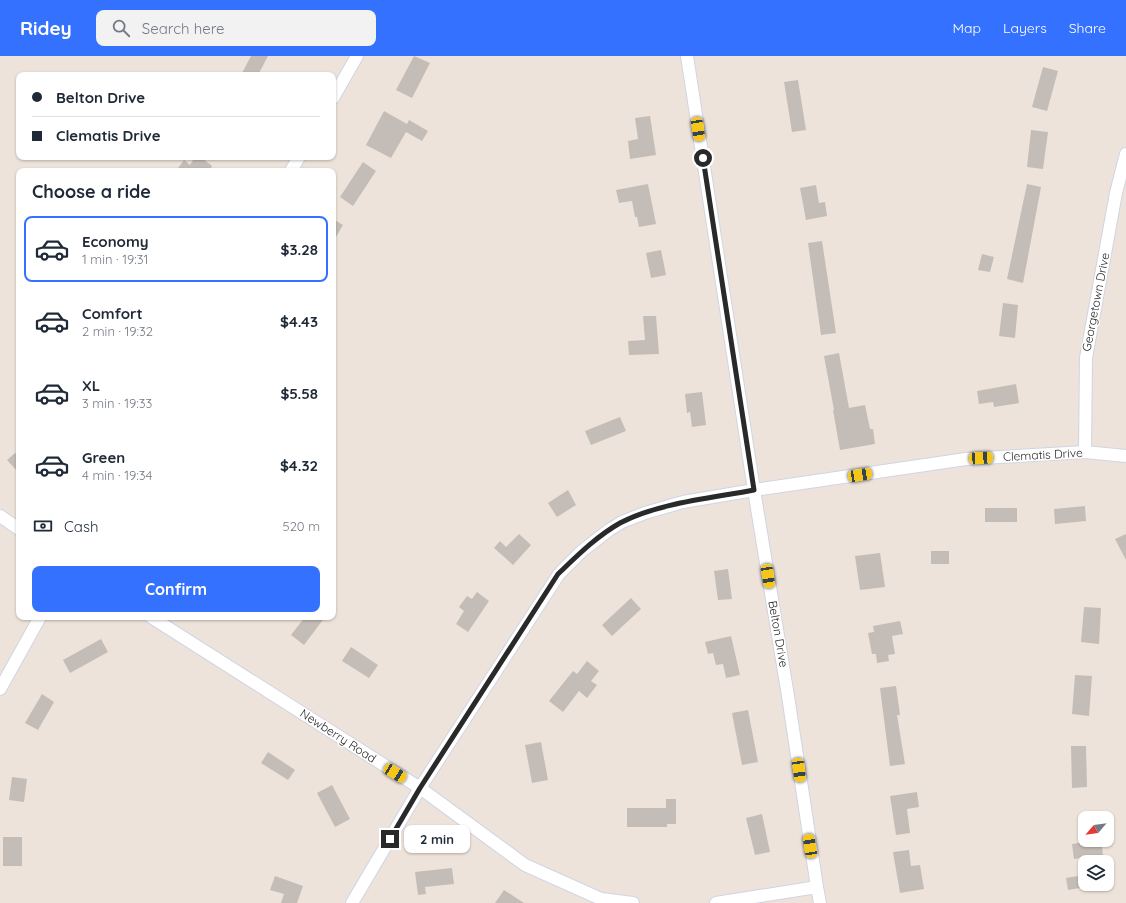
<!DOCTYPE html>
<meta charset="utf-8">
<style>
body{margin:0;font-family:Quicksand,sans-serif;background:#f2f2f3;color:#1f2937;height:100vh;display:flex;flex-direction:column;font-size:15px;white-space:nowrap}
*{box-sizing:border-box;margin:0}
p{font-size:13px;color:#747a83}
.icon{flex:none;width:22px;height:22px;fill:none;stroke:currentColor;stroke-width:2;stroke-linecap:round;stroke-linejoin:round}
.map{position:relative;flex:1;overflow:hidden}
.side{position:absolute;left:16px;top:112px;width:320px;height:452px;display:flex;flex-direction:column;background:#fff;border-radius:8px;box-shadow:0 1px 3px #0004}
.side>*{flex:none}
.top-card{position:absolute;left:16px;top:16px;width:320px;height:88px;border-radius:8px;box-shadow:0 1px 3px #0004;display:grid;align-content:center;height:88px;padding:0 16px;background:#fff}
.needle{width:26px;rotate:242deg}
.controls{position:absolute;left:1078px;top:755px;display:grid;gap:8px}
.controls a{display:grid;place-items:center;width:36px;height:36px;border-radius:8px;background:#fff;box-shadow:0 1px 3px #0004;font-size:20px}
.end{position:absolute;width:18px;height:18px;margin:-9px;border:5px solid #292929;background:#fff;box-shadow:0 0 0 2px #fff}
.from{border-radius:50%}
.bubble{position:absolute;height:28px;border-radius:8px;background:#fff;box-shadow:0 1px 3px #0004;font-size:13px;font-weight:700;line-height:28px;text-align:center}
.car{position:absolute;width:12px;height:24px;margin:-12px -6px;border-radius:5px;box-shadow:0 0 3px 1px #0007;background:linear-gradient(#f5c518 24%,#345 0 40%,#f5c518 0 76%,#345 0 86%,#f5c518 0)}
.top-card b{display:flex;align-items:center;gap:14px;height:38px;font-size:15px}
.top-card b+b{border-top:1px solid #e0e1e3}
.top-card i{width:10px;height:10px;background:#1f2937}
ul{padding:0;list-style:none}
li{display:flex;align-items:center;gap:12px;height:66px;margin:0 8px 6px;padding:0 8px;border:2px solid transparent;border-radius:8px}
li div{flex:1}
li b{display:block;font-size:15px}
li em{font-style:normal;font-weight:700}
li.selected{border-color:#3571ff}
li>.icon{width:36px;height:36px;stroke-width:1.5}
h2{padding:0 16px;font-size:18px;line-height:48px}
.pay{display:flex;align-items:center;gap:10px;height:44px;padding:0 16px;font-size:15px}
.pay p{margin-inline-start:auto}
.action{display:flex;gap:8px;margin-top:auto;padding:8px 16px}
.action a{flex:1;height:46px;border-radius:8px;background:#3571ff;color:#fff;font-size:16px;font-weight:700;line-height:46px;text-align:center}
header{display:flex;align-items:center;gap:24px;box-sizing:border-box;height:56px;padding:0 20px;background:#3571ff;color:#fff}
header strong{font-size:19px}
nav{display:flex;gap:22px;margin-inline-start:auto;font-size:14px}
.search{width:280px;height:36px;background:#f2f2f3;display:flex;align-items:center;gap:10px;box-sizing:border-box;padding:0 14px;border-radius:8px;color:#747a83;font-size:15px}
.map>svg:first-child{display:block}
.building{fill:#c4bdb7}
.lines{fill:none;stroke-linecap:round;stroke-linejoin:round}
.minor-casing{stroke:#cfd5e4;stroke-width:14}
.minor{stroke:#fff;stroke-width:12}
.route{stroke:#292929;stroke-width:5}
.labels{text-anchor:middle;stroke-width:3;stroke-linejoin:round;paint-order:stroke}
.street-label{font-size:12px;fill:#292929;stroke:#fff}
</style>
<header>
<strong>Ridey</strong>
<div class="search"><svg class="icon" aria-label="search" viewBox="0 0 24 24"><circle cx="10" cy="10" r="6"/><path d="M15 15l6 6"/></svg>Search here</div>
<nav><a>Map</a><a>Layers</a><a>Share</a></nav>
</header>
<div class="map">
<svg width="1126" height="847" viewBox="0 0 1126 847">
<rect width="100%" height="100%" fill="#ede3da"/>
<g class="building">
<polygon points="251,0 268,0 258,19 241,19"/>
<polygon points="414,0 430,7 412,42 396,34"/>
<polygon points="1043,11 1058,15 1047,55 1032,51"/>
<polygon points="798,24 806,74 792,76 784,26"/>
<polygon points="384,55 407,68 409,64 428,75 422,85 406,76 391,102 366,89"/>
<polygon points="650,60 656,99 630,103 628,85 638,83 635,62"/>
<polygon points="1031,74 1048,76 1043,113 1027,111"/>
<polygon points="195,101 201,101 212,110 209,115 176,115 184,104 190,109"/>
<polygon points="363,106 376,115 353,150 340,141"/>
<polygon points="648,128 656,168 639,171 637,161 635,161 632,145 619,147 616,134"/>
<polygon points="1027,128 1041,131 1023,227 1007,223"/>
<polygon points="816,129 819,147 825,146 827,160 806,164 800,132"/>
<polygon points="333,163 343,169 333,186"/>
<polygon points="822,185 836,277 821,279 808,187"/>
<polygon points="661,194 666,219 651,222 646,197"/>
<polygon points="982,198 994,201 990,216 978,214"/>
<polygon points="1003,247 1018,249 1015,282 999,280"/>
<polygon points="643,260 656,260 659,298 629,299 628,285 645,284"/>
<polygon points="839,297 849,352 865,349 870,373 873,373 875,388 840,394 833,354 834,354 824,300"/>
<polygon points="1016,328 1019,347 994,351 993,346 979,348 977,335"/>
<polygon points="702,336 706,369 692,371 690,356 687,357 685,338"/>
<polygon points="620,361 626,375 591,389 585,375"/>
<polygon points="15,397 19,401 19,417 7,404"/>
<polygon points="568,434 576,449 557,461 548,447"/>
<polygon points="1085,450 1086,465 1055,468 1054,453"/>
<rect x="985" y="452" width="32" height="14"/>
<polygon points="519,478 531,489 513,509 494,492 500,485 506,491"/>
<polygon points="1126,478 1126,504 1115,483"/>
<rect x="931" y="495" width="18" height="13"/>
<polygon points="880,497 885,531 860,534 855,500"/>
<polygon points="728,513 732,543 718,544 714,515"/>
<polygon points="477,536 489,545 468,576 456,568 464,555 459,551 467,540 472,543"/>
<polygon points="631,542 641,553 612,580 602,569"/>
<polygon points="1084,551 1101,552 1099,588 1081,586"/>
<polygon points="305,561 325,561 304,589 291,579"/>
<polygon points="900,565 903,578 892,580 895,598 888,599 889,605 877,607 876,598 872,598 868,577 874,576 873,570"/>
<polygon points="731,580 740,619 726,622 723,608 716,609 713,597 708,598 705,586"/>
<polygon points="101,583 108,596 70,617 63,604"/>
<polygon points="351,591 378,609 369,622 342,605"/>
<polygon points="587,605 599,615 591,625 597,629 587,642 579,635 563,656 549,645 573,615 577,618"/>
<polygon points="1075,619 1092,620 1089,660 1072,658"/>
<polygon points="896,630 900,659 897,659 905,708 890,710 880,632"/>
<polygon points="42,638 54,646 38,674 25,667"/>
<polygon points="748,654 758,706 742,709 732,657"/>
<polygon points="541,686 548,724 532,727 525,689"/>
<polygon points="1071,690 1086,690 1087,731 1072,732"/>
<polygon points="268,696 295,714 288,724 261,707"/>
<polygon points="12,721 27,723 24,746 9,744"/>
<polygon points="332,729 350,763 335,771 317,737"/>
<polygon points="917,736 919,751 907,753 910,777 896,779 890,740"/>
<polygon points="666,743 676,743 676,768 667,768 667,771 627,771 627,752 666,752"/>
<polygon points="762,758 770,796 755,799 746,762"/>
<rect x="3" y="781" width="19" height="29"/>
<polygon points="1087,784 1101,784 1104,806 1087,806 1087,801 1074,803 1072,788 1087,786"/>
<polygon points="909,794 911,810 920,809 924,833 900,837 893,796"/>
<polygon points="452,812 454,828 425,831 426,838 418,839 415,816"/>
<polygon points="275,820 303,830 297,847 281,847 284,838 270,834"/>
<polygon points="1078,820 1080,832 1068,834 1066,822"/>
<polygon points="504,834 524,847 495,847"/>
</g>
<g class="lines">
<g class="minor-casing">
<g id="minor">
<polyline points="687,0 754,434 788,640 817,831 820,847"/>
<polyline points="333,42 357,0"/>
<polyline points="291,115 299,101"/>
<polyline points="1085,396 1086,302 1116,137 1126,98"/>
<polyline points="0,460 19,473"/>
<polyline points="151,561 420,732 525,809 601,843 633,847"/>
<polyline points="0,633 40,561"/>
<polyline points="352,847 420,732 559,518 582,495 609,474 622,466 645,457 683,446 754,434 966,403 1085,396 1126,400"/>
<polyline points="716,847 817,831"/>
</g>
</g>
<use href="#minor" class="minor"/>
</g>
<g class="lines">
<path class="route" d="M 390,783 L 420,732 L 558,518 C 578,499 597,480 620,467 C 658,447 712,442 754,434 L 703,102"/>
</g>
<g class="labels">
<g class="street-label">
<text transform="translate(1096 246) rotate(-79)" y="4">Georgetown Drive</text>
<text transform="translate(1043 399) rotate(-3)" y="4">Clematis Drive</text>
<text transform="translate(778 578) rotate(80)" y="4">Belton Drive</text>
<text transform="translate(338 680) rotate(33)" y="4">Newberry Road</text>
</g>
</g>
</svg>
<div class="controls">
<a><svg class="needle" viewBox="-14 -14 28 28"><path d="M0-13l5 13h-10z" fill="#e53935"/><path d="M0 13l5-13h-10z" fill="#747a83"/></svg></a>
<a><svg class="icon" aria-label="layers" viewBox="0 0 24 24"><path d="M12 4l9 5-9 5-9-5zM3 14l9 5 9-5"/></svg></a>
</div>
<i class="end from" style="left:703px;top:102px"></i>
<i class="end" style="left:390px;top:783px"></i>
<div class="bubble" style="left:404px;top:769px;width:66px">2 min</div>
<i class="car" style="left:698px;top:73px;rotate:171deg"></i>
<i class="car" style="left:981px;top:402px;rotate:87deg"></i>
<i class="car" style="left:860px;top:419px;rotate:81deg"></i>
<i class="car" style="left:768px;top:520px;rotate:171deg"></i>
<i class="car" style="left:799px;top:714px;rotate:172deg"></i>
<i class="car" style="left:395px;top:717px;rotate:122deg"></i>
<i class="car" style="left:810px;top:790px;rotate:351deg"></i>
<div class="top-card">
<b><i class="from"></i>Belton Drive</b>
<b><i></i>Clematis Drive</b>
</div>
<section class="side">
<h2>Choose a ride</h2>
<ul>
<li class="selected"><svg class="icon" aria-label="car" viewBox="0 0 24 24"><path d="M5 17H2v-5l4-1 3-4h7l3 4 3 1v5h-3M9 17h6M6 11h13"/><circle cx="7" cy="17" r="2"/><circle cx="17" cy="17" r="2"/></svg><div><b>Economy</b><p>1 min · 19:31</p></div><em>$3.28</em></li>
<li><svg class="icon" aria-label="car" viewBox="0 0 24 24"><path d="M5 17H2v-5l4-1 3-4h7l3 4 3 1v5h-3M9 17h6M6 11h13"/><circle cx="7" cy="17" r="2"/><circle cx="17" cy="17" r="2"/></svg><div><b>Comfort</b><p>2 min · 19:32</p></div><em>$4.43</em></li>
<li><svg class="icon" aria-label="car" viewBox="0 0 24 24"><path d="M5 17H2v-5l4-1 3-4h7l3 4 3 1v5h-3M9 17h6M6 11h13"/><circle cx="7" cy="17" r="2"/><circle cx="17" cy="17" r="2"/></svg><div><b>XL</b><p>3 min · 19:33</p></div><em>$5.58</em></li>
<li><svg class="icon" aria-label="car" viewBox="0 0 24 24"><path d="M5 17H2v-5l4-1 3-4h7l3 4 3 1v5h-3M9 17h6M6 11h13"/><circle cx="7" cy="17" r="2"/><circle cx="17" cy="17" r="2"/></svg><div><b>Green</b><p>4 min · 19:34</p></div><em>$4.32</em></li>
</ul>
<div class="pay"><svg class="icon" aria-label="cash" viewBox="0 0 24 24"><path d="M3 7h18v10H3z"/><circle cx="12" cy="12" r="2"/></svg>Cash<p>520 m</p></div>
<div class="action"><a>Confirm</a></div>
</section>
</div>
